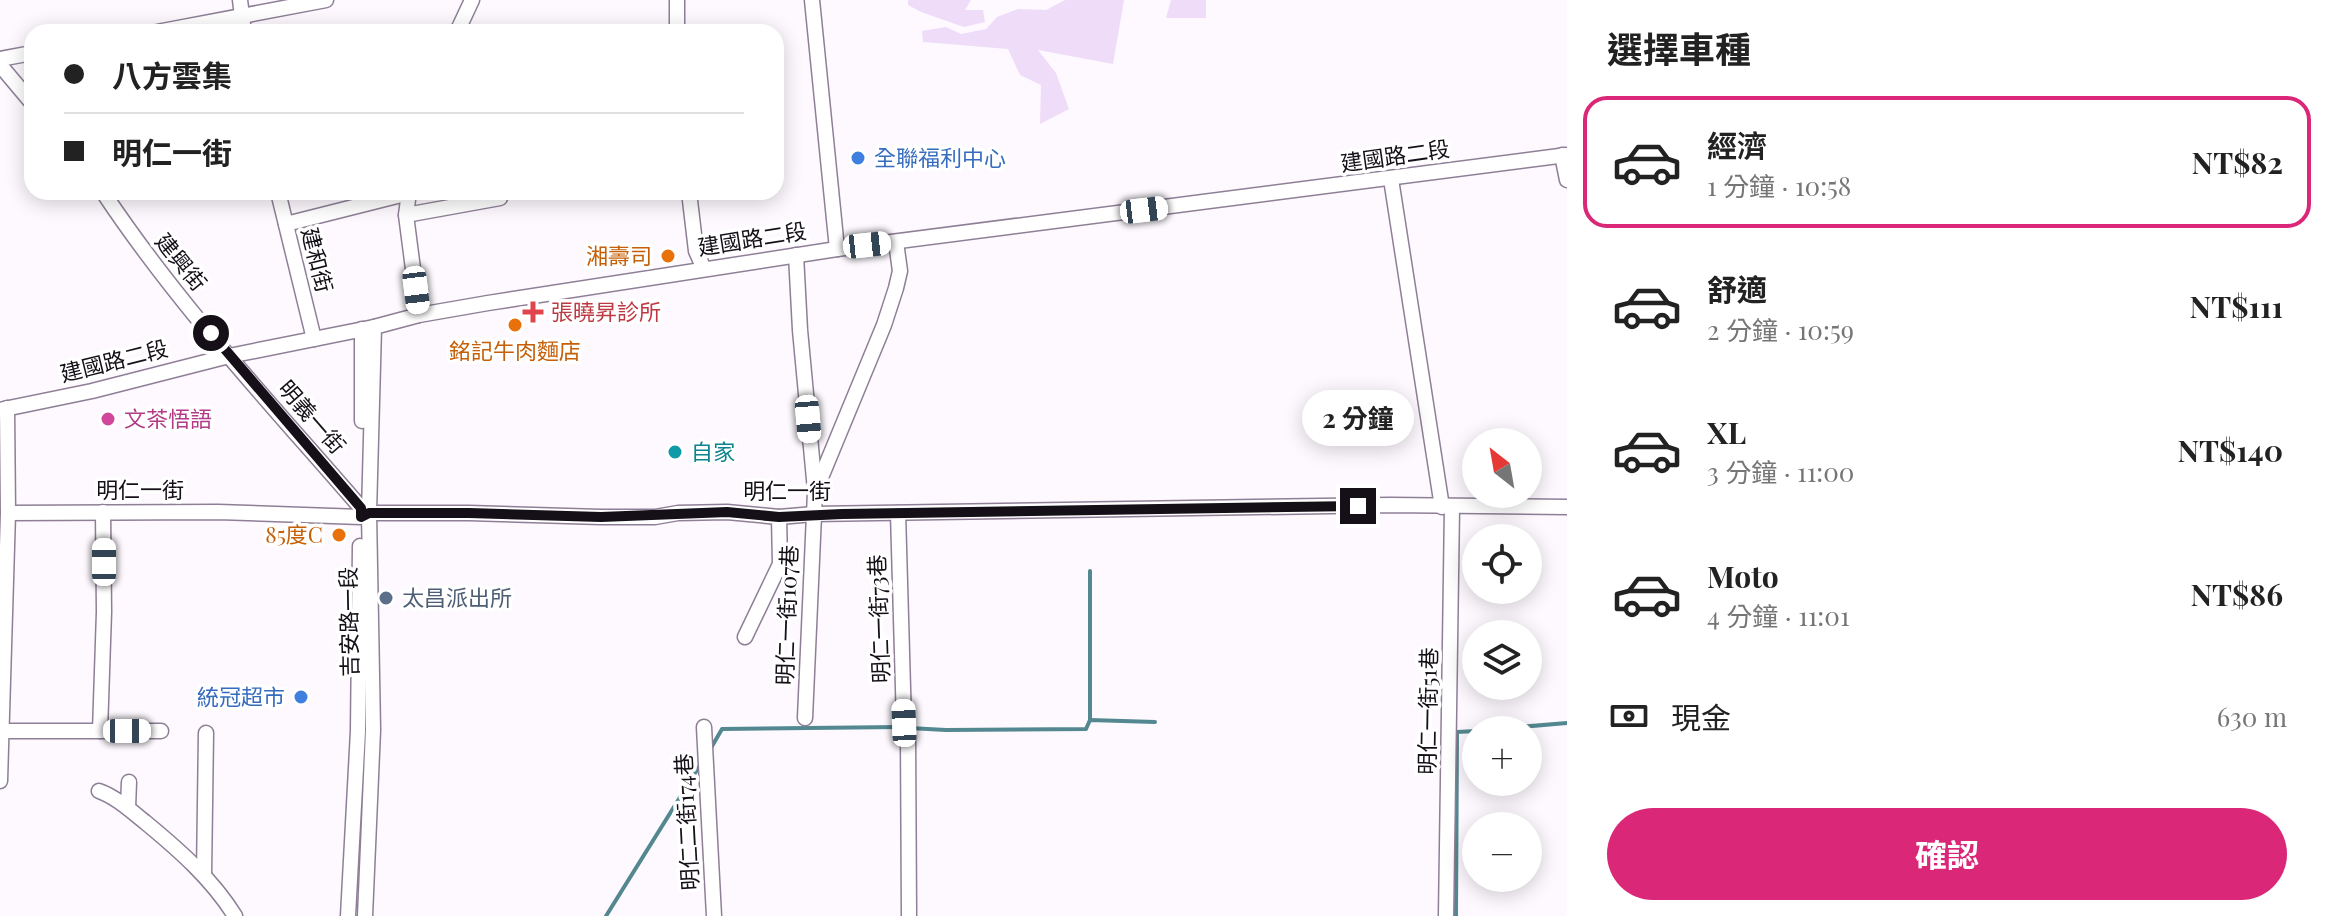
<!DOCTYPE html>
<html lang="zh-TW">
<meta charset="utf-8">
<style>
body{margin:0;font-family:"Playfair Display","Noto Sans TC",serif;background:#f6f6f6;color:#222;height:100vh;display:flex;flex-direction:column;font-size:30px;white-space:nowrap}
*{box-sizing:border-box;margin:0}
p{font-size:26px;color:#767676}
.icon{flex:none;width:44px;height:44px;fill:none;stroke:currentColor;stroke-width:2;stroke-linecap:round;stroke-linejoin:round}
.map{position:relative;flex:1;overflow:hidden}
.side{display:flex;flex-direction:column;background:#fff;width:760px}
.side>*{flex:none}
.top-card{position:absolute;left:24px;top:24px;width:760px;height:176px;border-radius:24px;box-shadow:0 4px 20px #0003;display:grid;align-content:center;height:176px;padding:0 40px;background:#fff}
.needle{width:52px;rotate:329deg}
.buttons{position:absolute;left:1462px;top:428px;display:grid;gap:16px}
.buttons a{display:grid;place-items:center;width:80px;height:80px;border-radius:50%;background:#fff;box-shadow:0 4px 20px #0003;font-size:40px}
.end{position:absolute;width:36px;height:36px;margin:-18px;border:10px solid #150f18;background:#fff;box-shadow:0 0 0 4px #fff}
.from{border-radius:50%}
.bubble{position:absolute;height:56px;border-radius:28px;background:#fff;box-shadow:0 4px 20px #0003;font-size:26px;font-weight:700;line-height:56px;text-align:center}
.car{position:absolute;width:24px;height:48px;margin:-24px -12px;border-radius:10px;box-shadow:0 0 6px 2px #0007;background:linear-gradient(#fff 24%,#345 0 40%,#fff 0 76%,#345 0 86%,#fff 0)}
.top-card b{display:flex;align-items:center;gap:28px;height:76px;font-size:30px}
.top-card b+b{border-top:2px solid #e0e0e0}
.top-card i{width:20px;height:20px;background:#222}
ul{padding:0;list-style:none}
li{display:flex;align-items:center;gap:24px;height:132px;margin:0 16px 12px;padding:0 24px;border:4px solid transparent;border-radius:24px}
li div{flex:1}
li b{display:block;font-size:30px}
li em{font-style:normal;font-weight:700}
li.on{border-color:#db2777}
li>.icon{width:72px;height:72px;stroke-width:1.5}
h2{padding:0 40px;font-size:36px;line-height:96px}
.pay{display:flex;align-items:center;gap:20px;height:88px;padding:0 40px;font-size:30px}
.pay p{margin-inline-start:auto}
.primary-button{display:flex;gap:16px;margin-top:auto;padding:16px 40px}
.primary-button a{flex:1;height:92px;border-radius:48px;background:#db2777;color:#fff;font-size:32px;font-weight:700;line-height:92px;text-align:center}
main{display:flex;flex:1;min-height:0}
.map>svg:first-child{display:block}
.green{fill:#efdcf9}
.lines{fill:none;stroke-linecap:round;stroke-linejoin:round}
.stream{stroke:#548890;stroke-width:4}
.minor-casing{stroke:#8e7f96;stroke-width:17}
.minor{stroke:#fff;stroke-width:14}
.route{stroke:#150f18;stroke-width:10}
.shop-dot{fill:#3f7fe0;stroke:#fff;stroke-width:3}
.food-dot{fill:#e8710a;stroke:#fff;stroke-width:3}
.health-dot{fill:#e0444e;stroke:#fff;stroke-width:3}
.hotel-dot{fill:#d1479c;stroke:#fff;stroke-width:3}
.culture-dot{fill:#0f9aa8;stroke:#fff;stroke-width:3}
.service-dot{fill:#5c6f8a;stroke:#fff;stroke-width:3}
.labels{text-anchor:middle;stroke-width:7;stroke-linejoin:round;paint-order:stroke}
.street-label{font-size:22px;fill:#150f18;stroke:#fff}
.shop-label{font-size:22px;fill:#366cbe;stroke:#fff;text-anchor:start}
.food-label{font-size:22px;fill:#c56008;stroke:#fff;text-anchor:end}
.health-label{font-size:22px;fill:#be3a42;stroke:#fff;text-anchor:start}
.hotel-label{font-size:22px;fill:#b23c85;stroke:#fff;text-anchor:start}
.culture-label{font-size:22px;fill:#0d838f;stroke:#fff;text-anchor:start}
.service-label{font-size:22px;fill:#4e5e75;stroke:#fff;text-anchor:start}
</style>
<main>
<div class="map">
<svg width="1567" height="916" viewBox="0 0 1567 916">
<rect width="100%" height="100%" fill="#fdf9fe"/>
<g class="green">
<polygon points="908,0 971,0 965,10 983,10 985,22 964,27 921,12 908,5"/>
<polygon points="1065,0 1124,0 1113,64 1038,50 1056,73 1069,109 1040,124 1041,85 1020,75 1008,49 923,42 922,31 946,27 961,34 986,29 997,17 1018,9 1046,10"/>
<polygon points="1171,0 1206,0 1206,18 1166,18"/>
</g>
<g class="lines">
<g class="stream">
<polyline points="1090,571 1090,720"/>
<polyline points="909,728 946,730 1086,729 1090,720 1155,722"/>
<polyline points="1484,730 1567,723"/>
<polyline points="711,748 722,729 900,727"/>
<polyline points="606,916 702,762"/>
<polyline points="1456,916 1457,732 1476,731"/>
</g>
<g class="minor-casing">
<g id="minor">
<polyline points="240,0 244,32"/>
<polyline points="677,0 677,32"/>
<polyline points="812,0 837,249"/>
<polyline points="157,32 326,0"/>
<polyline points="457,32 472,0"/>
<polyline points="0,59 32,53"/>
<polyline points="0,65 32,103"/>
<polyline points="1562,155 1567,180"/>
<polyline points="1391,179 1442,507"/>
<path d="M 103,192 C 178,305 272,405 361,508"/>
<polyline points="278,192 314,339"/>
<polyline points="409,192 406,215 419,315"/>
<polyline points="689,192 696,251 704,269"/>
<polyline points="406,215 500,198"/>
<polyline points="286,224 409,193"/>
<polyline points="796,255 800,330 815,490"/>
<polyline points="362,329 362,421"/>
<polyline points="0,410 92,391 229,356 374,327 419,315 488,303 837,249 1567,155"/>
<polyline points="8,513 218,512 361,517 369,513 469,513 601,517 655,517 678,513 727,512 779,517 814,514 1390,505 1567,507"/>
<polyline points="898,513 904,723 908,735 909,916"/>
<polyline points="745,637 780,564 779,517"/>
<polyline points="805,718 815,492 884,325 896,288 900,271 896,242"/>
<polyline points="704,727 714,916"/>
<polyline points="1,731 161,731"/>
<polyline points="100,731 104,612 103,512"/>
<polyline points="0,781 8,513 7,408"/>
<path d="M 99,791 C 116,797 131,811 145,822 C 179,850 212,879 235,916"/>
<polyline points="128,808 129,782"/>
<polyline points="204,875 206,733"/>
<polyline points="348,916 358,731 360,546"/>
<polyline points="365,916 373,730 369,513 374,327"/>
<polyline points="1446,916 1452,507"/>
</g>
</g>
<use href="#minor" class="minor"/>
</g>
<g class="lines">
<polyline class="route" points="211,333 361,508 361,517 369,513 469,513 601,517 727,512 779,517 842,514 1358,506"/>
</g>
<g class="shop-dot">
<circle cx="858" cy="158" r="8"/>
<circle cx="301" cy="697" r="8"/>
</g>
<g class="food-dot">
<circle cx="668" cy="256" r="8"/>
<circle cx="515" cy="325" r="8"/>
<circle cx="339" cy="535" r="8"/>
</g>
<path class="health-dot" d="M529 300h8v8h8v8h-8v8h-8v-8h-8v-8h8z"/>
<circle class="hotel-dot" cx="108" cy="419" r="8"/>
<circle class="culture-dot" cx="675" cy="452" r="8"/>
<circle class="service-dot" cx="386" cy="598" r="8"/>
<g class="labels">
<g class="street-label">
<text transform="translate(1395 156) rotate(-8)" y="8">建國路二段</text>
<text transform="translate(752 239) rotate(-9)" y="8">建國路二段</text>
<text transform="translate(317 260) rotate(76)" y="8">建和街</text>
<text transform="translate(181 262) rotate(51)" y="8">建興街</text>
<text transform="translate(114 361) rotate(-14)" y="8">建國路二段</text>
<text transform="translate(312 417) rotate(49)" y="8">明義一街</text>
<text x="140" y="498">明仁一街</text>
<text x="787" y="499">明仁一街</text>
<text transform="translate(787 615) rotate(-88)" y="8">明仁一街107巷</text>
<text transform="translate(879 619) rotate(-92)" y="8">明仁一街73巷</text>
<text transform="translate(349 622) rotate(-91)" y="8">吉安路一段</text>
<text transform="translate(1428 711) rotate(-89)" y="8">明仁一街51巷</text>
<text transform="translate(687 822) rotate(-93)" y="8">明仁二街174巷</text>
</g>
<g class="shop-label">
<text x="874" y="166">全聯福利中心</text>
<text x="285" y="705" text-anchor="end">統冠超市</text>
</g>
<g class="food-label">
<text x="652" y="264">湘壽司</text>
<text x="515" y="359" text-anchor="middle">銘記牛肉麵店</text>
<text x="323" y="543">85度C</text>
</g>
<g class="health-label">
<text x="551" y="320">張曉昇診所</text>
</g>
<g class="hotel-label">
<text x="124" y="427">文茶悟語</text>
</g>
<g class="culture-label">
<text x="691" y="460">自家</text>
</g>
<g class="service-label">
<text x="402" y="606">太昌派出所</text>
</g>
</g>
</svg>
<div class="buttons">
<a><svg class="needle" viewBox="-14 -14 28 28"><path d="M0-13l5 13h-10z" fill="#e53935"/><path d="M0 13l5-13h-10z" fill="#767676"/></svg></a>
<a><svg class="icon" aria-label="locate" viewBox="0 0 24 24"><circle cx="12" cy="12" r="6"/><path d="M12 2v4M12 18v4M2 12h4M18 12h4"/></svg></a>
<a><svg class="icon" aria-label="layers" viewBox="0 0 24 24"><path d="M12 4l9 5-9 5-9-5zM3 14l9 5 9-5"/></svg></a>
<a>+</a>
<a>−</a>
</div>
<i class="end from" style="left:211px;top:333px"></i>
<i class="end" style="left:1358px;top:506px"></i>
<div class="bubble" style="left:1302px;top:390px;width:112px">2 分鐘</div>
<i class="car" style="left:1144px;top:210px;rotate:83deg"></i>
<i class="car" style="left:867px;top:245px;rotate:84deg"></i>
<i class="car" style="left:416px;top:290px;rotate:173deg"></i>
<i class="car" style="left:808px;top:419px;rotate:175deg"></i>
<i class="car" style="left:104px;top:562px;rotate:0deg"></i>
<i class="car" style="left:904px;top:723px;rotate:358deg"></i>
<i class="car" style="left:127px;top:731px;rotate:90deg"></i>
<div class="top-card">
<b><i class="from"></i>八方雲集</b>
<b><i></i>明仁一街</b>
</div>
</div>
<section class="side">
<h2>選擇車種</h2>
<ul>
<li class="on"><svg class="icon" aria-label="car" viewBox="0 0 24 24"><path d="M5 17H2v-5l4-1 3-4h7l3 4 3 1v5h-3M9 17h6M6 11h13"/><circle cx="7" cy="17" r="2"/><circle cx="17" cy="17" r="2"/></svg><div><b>經濟</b><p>1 分鐘 · 10:58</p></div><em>NT$82</em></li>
<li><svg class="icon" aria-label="car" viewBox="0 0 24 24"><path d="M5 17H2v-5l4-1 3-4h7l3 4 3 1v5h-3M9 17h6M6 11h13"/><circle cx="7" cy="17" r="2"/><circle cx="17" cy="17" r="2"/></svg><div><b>舒適</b><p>2 分鐘 · 10:59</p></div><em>NT$111</em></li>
<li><svg class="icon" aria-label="car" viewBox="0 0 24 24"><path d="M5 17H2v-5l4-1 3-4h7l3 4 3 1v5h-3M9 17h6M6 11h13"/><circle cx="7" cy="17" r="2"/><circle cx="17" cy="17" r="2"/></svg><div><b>XL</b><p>3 分鐘 · 11:00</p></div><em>NT$140</em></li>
<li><svg class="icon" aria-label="car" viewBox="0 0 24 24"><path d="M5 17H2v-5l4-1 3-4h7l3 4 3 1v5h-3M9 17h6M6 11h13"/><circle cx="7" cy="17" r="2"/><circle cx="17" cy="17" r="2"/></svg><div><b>Moto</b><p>4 分鐘 · 11:01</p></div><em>NT$86</em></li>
</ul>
<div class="pay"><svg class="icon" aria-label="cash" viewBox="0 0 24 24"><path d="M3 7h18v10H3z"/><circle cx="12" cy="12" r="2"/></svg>現金<p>630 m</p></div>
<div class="primary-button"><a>確認</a></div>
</section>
</main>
